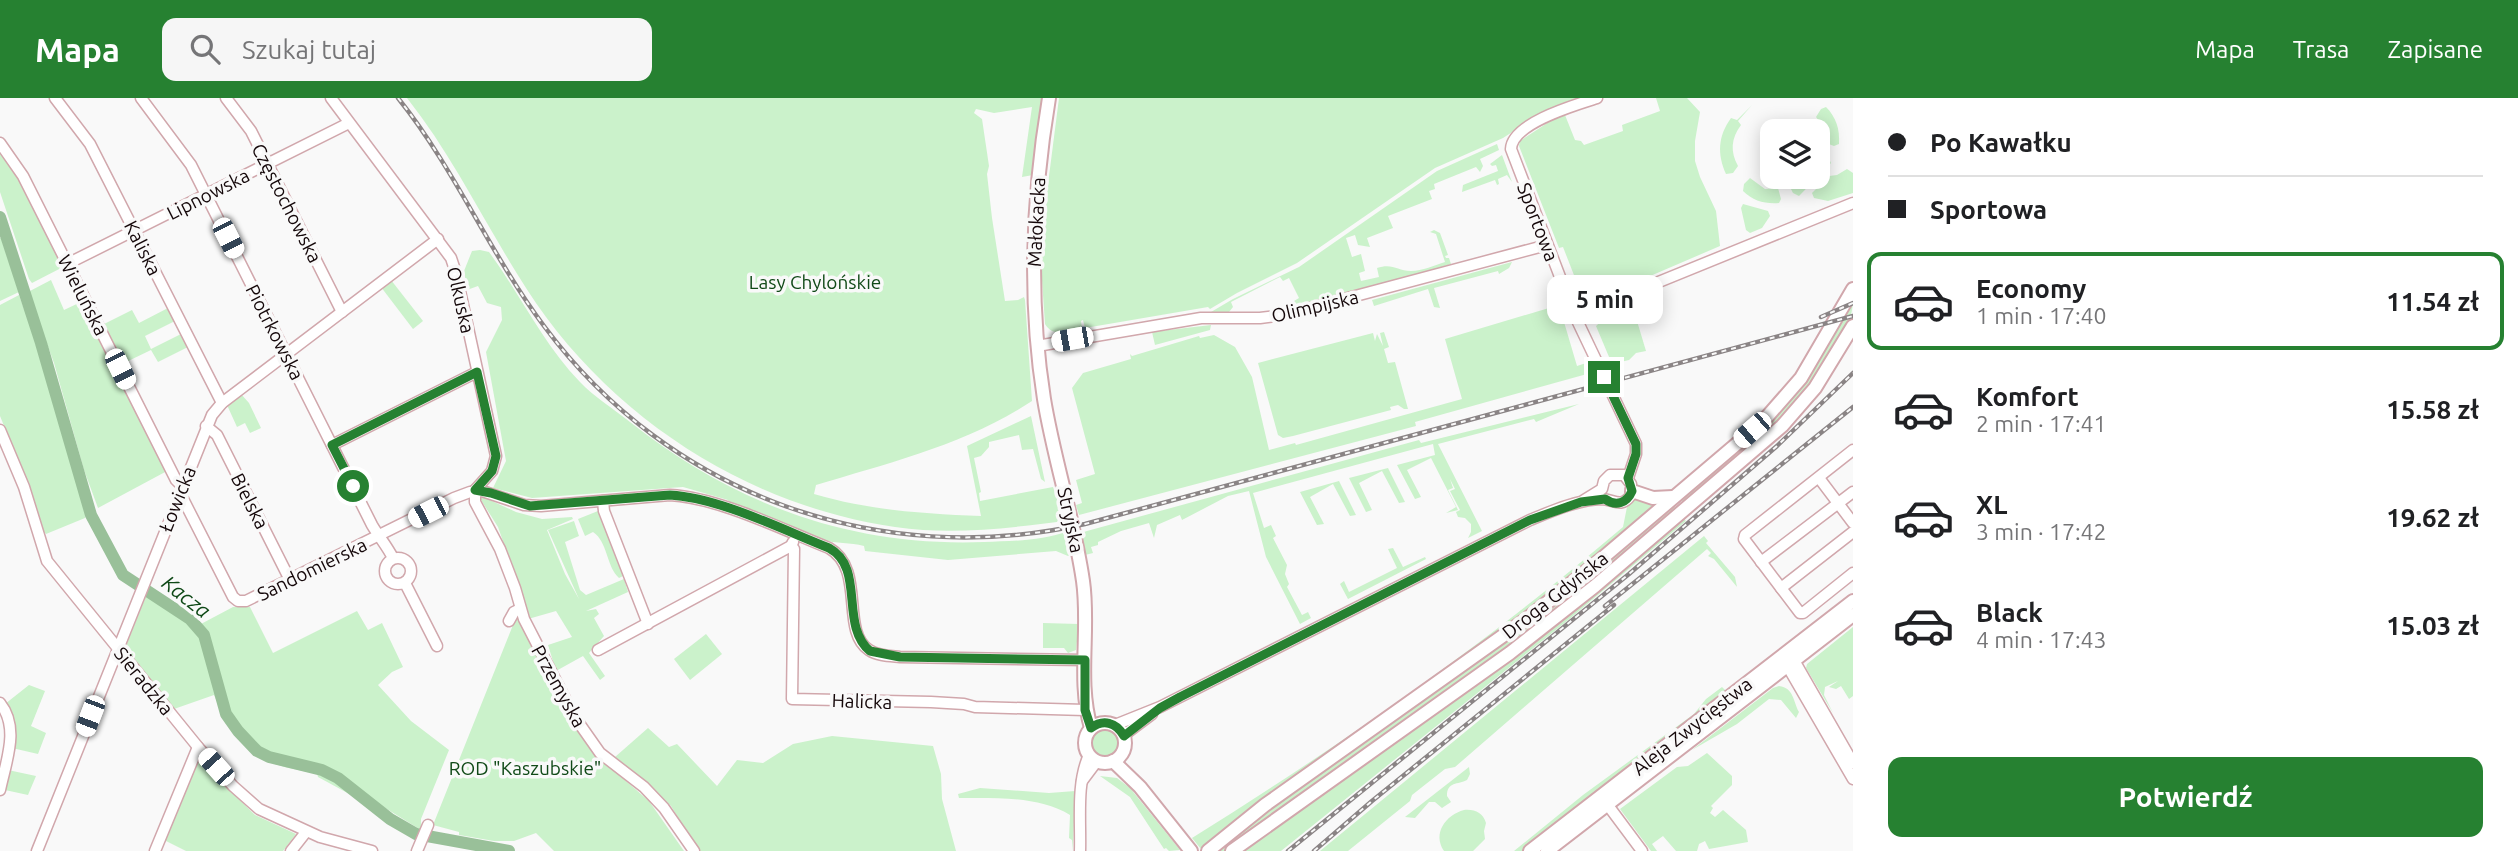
<!DOCTYPE html>
<html lang="pl">
<meta charset="utf-8">
<style>
body{margin:0;font-family:Ubuntu,sans-serif;background:#f6f6f6;color:#202124;height:100vh;display:flex;flex-direction:column;font-size:26px;white-space:nowrap}
*{box-sizing:border-box;margin:0}
p{font-size:23px;color:#757577}
.icon{flex:none;width:38px;height:38px;fill:none;stroke:currentColor;stroke-width:2;stroke-linecap:round;stroke-linejoin:round}
.map{position:relative;flex:1;overflow:hidden}
.side{display:flex;flex-direction:column;background:#fff;width:665px}
.side>*{flex:none}
.hud{display:grid;align-content:center;height:154px;padding:0 35px;background:#fff}
.controls{position:absolute;left:1760px;top:21px;display:grid;gap:14px}
.controls a{display:grid;place-items:center;width:70px;height:70px;border-radius:14px;background:#fff;box-shadow:0 4px 18px #0003;font-size:35px}
.end{position:absolute;width:32px;height:32px;margin:-16px;border:9px solid #268131;background:#fff;box-shadow:0 0 0 4px #fff}
.from{border-radius:50%}
.bubble{position:absolute;height:49px;border-radius:14px;background:#fff;box-shadow:0 4px 18px #0003;font-size:23px;font-weight:700;line-height:49px;text-align:center}
.car{position:absolute;width:21px;height:42px;margin:-21px -10px;border-radius:9px;box-shadow:0 0 5px 2px #0007;background:linear-gradient(#fff 24%,#345 0 40%,#fff 0 76%,#345 0 86%,#fff 0)}
.hud b{display:flex;align-items:center;gap:24px;height:66px;font-size:26px}
.hud b+b{border-top:2px solid #e0e0e0}
.hud i{width:18px;height:18px;background:#202124}
ul{padding:0;list-style:none}
li{display:flex;align-items:center;gap:21px;height:98px;margin:0 14px 10px;padding:0 21px;border:4px solid transparent;border-radius:14px}
li div{flex:1}
li b{display:block;font-size:26px}
li em{font-style:normal;font-weight:700}
li.on{border-color:#268131}
li>.icon{width:63px;height:63px;stroke-width:1.5}
.cta{display:flex;gap:14px;margin-top:auto;padding:14px 35px}
.cta a{flex:1;height:80px;border-radius:14px;background:#268131;color:#fff;font-size:28px;font-weight:700;line-height:80px;text-align:center}
header{display:flex;align-items:center;gap:42px;box-sizing:border-box;height:98px;padding:0 35px;background:#268131;color:#fff}
header strong{font-size:33px}
nav{display:flex;gap:38px;margin-inline-start:auto;font-size:24px}
.search{width:490px;height:63px;background:#f6f6f6;display:flex;align-items:center;gap:18px;box-sizing:border-box;padding:0 24px;border-radius:14px;color:#757577;font-size:26px}
main{display:flex;flex:1;min-height:0}
.map>svg:first-child{display:block}
.green{fill:#cbf2cb}
.lines{fill:none;stroke-linecap:round;stroke-linejoin:round}
.river{stroke:#99c099;stroke-width:12}
.minor-casing{stroke:#d1a7ac;stroke-width:13}
.major-casing{stroke:#d1a7ac;stroke-width:16}
.minor{stroke:#fff;stroke-width:10}
.major{stroke:#fff;stroke-width:12}
.rail-casing{stroke:#8a8485;stroke-width:4.5}
.rail{stroke:#f9f9f9;stroke-width:2;stroke-dasharray:5;stroke-linecap:butt}
.route{stroke:#268131;stroke-width:9}
.labels{text-anchor:middle;stroke-width:7;stroke-linejoin:round;paint-order:stroke}
.street-label{font-size:19px;fill:#140709;stroke:#f9f9f9}
.park-label{font-size:19px;fill:#114a18;stroke:#f9f9f9}
.water-label{font-size:21px;font-style:italic;fill:#0e4816;stroke:#f9f9f9}
</style>
<header>
<strong>Mapa</strong>
<div class="search"><svg class="icon" aria-label="search" viewBox="0 0 24 24"><circle cx="10" cy="10" r="6"/><path d="M15 15l6 6"/></svg>Szukaj tutaj</div>
<nav><a>Mapa</a><a>Trasa</a><a>Zapisane</a></nav>
</header>
<main>
<div class="map">
<svg width="1853" height="753" viewBox="0 0 1853 753">
<rect width="100%" height="100%" fill="#f9f9f9"/>
<g class="green">
<path d="M 407,0 L 1044,0 L 1033,77 L 1022,79 L 1032,9 L 994,15 L 976,11 L 974,15 L 982,21 L 989,68 L 987,76 L 992,120 L 1005,203 L 1018,202 L 1024,199 L 1025,202 L 1032,303 C 967,346 889,365 816,387 L 814,396 C 868,412 925,416 981,418 L 967,348 L 1031,318 L 1045,384 L 1041,381 L 1033,351 L 1022,352 L 1019,337 L 989,344 L 989,349 L 981,358 L 974,360 L 981,394 L 979,395 L 980,403 L 1053,389 L 1065,423 C 1019,429 969,435 923,432 C 775,420 634,338 546,219 C 495,149 461,68 407,0 Z"/>
<path d="M 1059,0 L 1585,0 L 1520,29 L 1503,40 L 1435,70 L 1297,165 L 1237,195 L 1210,211 L 1208,209 L 1085,230 L 1083,222 L 1081,223 L 1082,231 C 1068,233 1053,240 1045,226 L 1041,168 L 1043,125 Z"/>
<polygon points="1656,0 1687,0 1700,14 1695,43 1695,63 1700,79 1716,113 1720,148 1634,185 1629,179 1592,194 1589,186 1579,190 1563,149 1559,150 1519,48 1520,43 1555,20 1565,17 1575,42 1581,43 1584,47 1623,33 1622,27 1660,13"/>
<path d="M 1752,7 L 1738,23 L 1741,27 C 1731,40 1730,54 1738,68 L 1733,75 L 1726,76 C 1717,56 1718,38 1731,20 L 1737,22 Z"/>
<path d="M 1826,9 C 1836,19 1840,31 1839,46 L 1834,48 L 1823,44 L 1825,31 L 1816,19 L 1821,11 Z"/>
<path d="M 1497,46 L 1499,52 L 1480,61 L 1483,68 L 1480,74 L 1476,69 L 1434,86 L 1435,91 L 1429,93 L 1432,101 L 1388,118 L 1393,130 L 1367,140 L 1370,149 L 1358,147 L 1355,137 L 1346,140 L 1352,159 L 1361,156 L 1365,173 L 1359,175 L 1361,183 L 1379,179 L 1377,170 C 1393,165 1397,173 1411,173 C 1422,173 1435,167 1445,164 L 1436,136 L 1430,134 L 1434,132 L 1440,135 L 1448,157 L 1445,158 L 1446,160 L 1449,160 L 1451,166 L 1410,179 L 1298,208 L 1294,203 L 1299,200 L 1289,180 L 1283,183 L 1280,179 L 1231,204 L 1233,209 L 1229,214 L 1211,214 L 1233,201 L 1299,169 L 1437,73 Z"/>
<polygon points="0,53 17,76 65,168 32,185 29,181 0,94"/>
<polygon points="1819,55 1829,61 1831,65 1799,98 1793,95 1788,85 1795,79 1818,79"/>
<polygon points="1502,57 1512,84 1507,77 1498,81 1499,86 1497,87 1495,82 1462,94 1463,87 1498,73 1496,67 1492,68 1490,66"/>
<polygon points="1847,71 1853,75 1853,95 1828,103 1814,100 1812,95 1829,78 1837,77"/>
<path d="M 1750,80 L 1765,91 L 1778,90 L 1781,101 L 1779,105 C 1765,106 1753,103 1743,93 L 1744,86 Z"/>
<polygon points="1743,106 1768,113 1770,118 1762,130 1750,135 1746,132 1741,110"/>
<polygon points="1,140 19,194 0,203 0,140"/>
<path d="M 480,152 L 489,154 C 520,196 543,246 580,284 C 594,299 614,311 630,324 C 734,406 849,449 984,444 C 1011,443 1042,443 1068,433 L 1072,455 L 1068,458 L 1056,453 L 948,462 L 865,453 L 864,448 C 850,444 836,446 823,442 L 735,409 L 729,406 L 728,402 L 683,389 L 532,400 L 493,390 L 506,363 L 486,254 L 502,222 L 501,209 L 487,205 L 478,188 L 467,192 L 464,173 L 472,153 Z"/>
<polygon points="1512,164 1509,170 1499,176 1498,173 1434,190 1440,210 1434,209 1428,191 1374,208 1372,202"/>
<polygon points="51,182 64,212 83,203 167,373 98,410 84,372 54,265 28,194"/>
<polygon points="391,182 423,223 413,231 381,189"/>
<path d="M 19,197 L 24,211 L 28,212 C 50,278 67,348 85,416 L 85,420 L 46,436 L 42,431 L 28,387 L 0,318 L 0,207 Z"/>
<path d="M 1853,199 C 1853,221 1846,230 1836,248 C 1798,313 1740,358 1684,406 L 1680,400 L 1766,326 Z"/>
<polygon points="1631,203 1646,253 1636,255 1629,262 1612,266 1596,228 1615,211"/>
<polygon points="1559,207 1577,268 1586,265 1585,259 1590,271 1587,276 1415,324 1416,328 1079,417 1076,407 1082,405 1076,382 1095,376 1072,290 1083,275 1131,261 1130,256 1132,258 1199,238 1200,240 1214,237 1235,249 1252,279 1269,352 1295,345 1296,347 1462,301 1445,241"/>
<polygon points="168,210 175,223 145,238 151,251 181,236 188,249 158,264 151,252 122,266 102,227 132,212 139,225"/>
<polygon points="1211,227 1210,232 1155,247 1152,234"/>
<polygon points="1384,234 1389,249 1384,251 1388,265 1395,264 1408,311 1404,311 1398,307 1390,309 1391,312 1293,338 1283,340 1278,337 1258,265 1373,235 1375,243 1377,236 1383,248 1380,235"/>
<polygon points="241,296 249,305 261,330 250,335 245,325 237,329 227,307"/>
<polygon points="1579,306 1536,324 1534,321 1438,346 1482,433 1468,440 1471,434 1471,426 1465,420 1458,419 1456,414 1460,412 1450,393 1455,391 1450,381 1453,390 1448,392 1458,412 1446,415 1456,409 1431,360 1407,372 1421,399 1415,401 1397,367 1435,357 1433,346 1253,395 1264,430 1271,427 1276,438 1273,440 1287,467 1285,476 1289,486 1287,489 1302,517 1308,514 1311,520 1300,526 1266,459 1249,393 1228,398 1182,422 1180,417 1157,427 1154,440 1149,425 1121,433 1098,444 1098,447 1091,449 1093,455 1085,457 1081,435 1087,433 1419,342 1421,345"/>
<polygon points="1388,370 1405,404 1399,405 1382,373 1359,385 1372,412 1366,414 1349,380"/>
<polygon points="1339,383 1356,417 1350,418 1333,386 1310,399 1324,426 1317,427 1300,394"/>
<polygon points="481,398 516,414 542,421 572,419 573,421 547,432 565,476 579,501 548,432 574,423 579,438 565,444 580,492 586,497 624,481 628,494 586,513 596,511 599,516 594,520 604,538 589,555 605,578 600,582 583,558 556,573 548,547 572,539 556,513 528,521 502,449 504,446 498,429 481,402"/>
<path d="M 1634,399 L 1661,404 L 1538,506 L 1233,725 L 1201,751 L 1192,740 C 1343,646 1488,544 1623,429 L 1627,409 Z"/>
<polygon points="1673,406 1678,412 1525,538 1224,753 1215,753"/>
<path d="M 598,413 L 623,478 L 619,480 C 606,468 608,444 593,434 L 585,438 L 578,421 Z"/>
<polygon points="1684,421 1686,423 1567,523 1281,753 1239,753 1603,489"/>
<polygon points="1704,438 1708,443 1706,445 1735,479 1737,489 1714,461 1708,458 1711,455 1707,451 1455,669 1445,671 1412,697 1410,703 1348,753 1320,753"/>
<polygon points="1393,450 1403,469 1425,459 1426,461 1348,501 1340,486 1344,483 1349,494 1397,470 1388,451"/>
<path d="M 150,488 L 192,519 L 199,527 L 233,509 L 250,509 L 273,555 L 357,513 L 368,532 L 382,525 L 403,569 L 392,574 L 378,587 L 411,623 L 449,652 L 421,721 L 421,732 L 364,697 L 364,704 L 318,679 L 317,676 C 301,672 284,670 269,664 C 241,654 225,622 214,597 L 174,611 L 127,556 L 125,550 Z"/>
<polygon points="519,520 547,578 586,645 597,658 649,703 684,753 554,753 536,735 514,743 494,743 459,737 459,734 433,727 515,522"/>
<polygon points="1043,525 1079,526 1076,552 1068,555 1064,550 1043,550"/>
<polygon points="1853,529 1853,598 1849,601 1841,588 1836,591 1829,589 1838,583 1825,589 1824,597 1833,615 1806,570 1807,566"/>
<polygon points="706,536 722,556 690,582 674,561"/>
<path d="M 29,587 L 45,593 L 31,628 L 46,635 L 38,656 L 12,650 C 15,632 17,621 5,606 Z"/>
<path d="M 1779,588 C 1794,590 1793,603 1799,614 L 1796,620 L 1781,602 L 1769,601 L 1737,626 L 1692,652 L 1773,590 Z"/>
<polygon points="1722,589 1726,593 1522,753 1514,753 1583,697 1694,616 1706,601"/>
<polygon points="648,630 669,649 677,646 717,688 737,662 763,665 793,646 832,638 933,648 941,676 942,701 956,753 698,753 671,708 615,659"/>
<circle cx="1105" cy="645" r="14"/>
<polygon points="1707,655 1732,678 1732,687 1711,708 1713,710 1710,715 1715,719 1723,712 1746,732 1748,744 1709,751 1705,743 1699,746 1697,753 1676,753 1663,738 1652,746 1657,753 1651,753 1620,711 1677,669 1688,668"/>
<polygon points="197,660 255,717 296,736 283,753 186,753 164,742"/>
<path d="M 1469,669 L 1470,676 L 1467,682 C 1458,687 1447,683 1447,698 L 1451,704 L 1442,710 L 1435,704 L 1429,704 L 1415,720 L 1405,719 Z"/>
<polygon points="8,672 36,678 28,697 5,692"/>
<polygon points="1100,678 1117,680 1130,690 1180,752 1169,753 1166,750 1164,751 1130,699"/>
<path d="M 980,690 L 1049,695 L 1075,693 L 1073,753 L 1072,742 L 1069,740 L 1070,717 C 1039,698 995,700 959,700 L 958,696 Z"/>
<path d="M 1464,712 C 1475,711 1483,715 1486,725 L 1484,733 L 1485,741 L 1473,753 L 1444,753 C 1432,735 1446,717 1464,712 Z"/>
</g>
<g class="lines">
<polyline class="river" points="0,119 41,245 91,417 123,477 190,521 204,537 226,616 238,633 257,653 269,659 322,672 338,680 390,721 416,736 509,753"/>
<g class="minor-casing">
<g id="minor">
<polyline points="55,0 90,46 222,305"/>
<path d="M 141,0 L 191,67 L 372,427 C 379,439 387,448 393,460"/>
<polyline points="226,0 251,33 342,214"/>
<polyline points="331,0 451,160 456,175 496,358 492,373 475,392"/>
<path d="M 1597,0 C 1575,7 1512,25 1511,51 L 1575,218 L 1636,346 L 1636,356 L 1628,380"/>
<polyline points="0,45 23,78 176,382 182,388"/>
<polyline points="67,166 349,25"/>
<polyline points="1575,218 1853,105"/>
<polyline points="1037,248 1201,220 1260,220 1284,217 1547,147"/>
<polyline points="206,328 217,337 290,482"/>
<polyline points="0,332 24,389 47,463 198,649 233,688 259,711 320,739 372,753"/>
<polyline points="332,347 477,274"/>
<polyline points="1853,352 1745,437 1744,441 1781,490 1853,434"/>
<polyline points="1819,380 1853,425"/>
<polyline points="475,392 475,404 500,451 515,490 524,521 574,618 600,655 644,689 664,710 694,753"/>
<path d="M 180,395 L 233,499 L 238,503 L 246,503 L 454,400 L 470,394 L 482,393 L 524,407 L 541,408 L 670,397 C 720,400 781,431 829,450 C 866,471 840,533 869,552 C 878,558 890,558 900,559 L 1085,562"/>
<polyline points="603,403 604,413 648,526"/>
<polyline points="791,448 794,451 792,601 931,604 964,606 975,609 1085,612"/>
<circle cx="398" cy="473" r="13"/>
<polyline points="1761,464 1853,394"/>
<polyline points="405,485 437,548"/>
<polyline points="1781,490 1800,515 1803,515 1853,475"/>
<polyline points="509,523 514,514 520,511"/>
<polyline points="598,552 791,448 793,444"/>
<polyline points="1791,557 1853,665"/>
<polyline points="1785,564 1853,681"/>
<path d="M 0,605 C 20,630 6,663 0,692"/>
<path d="M 1115,627 L 1160,609 L 1530,422 C 1552,413 1577,402 1601,401 C 1614,401 1621,411 1631,397 L 1631,386 L 1624,377 L 1610,377 L 1604,383 L 1602,391 L 1581,404"/>
<polyline points="1124,637 1152,616"/>
<polyline points="1082,683 1097,663"/>
<polyline points="1607,706 1642,753"/>
<polyline points="37,753 212,317 222,305 438,141"/>
<polyline points="155,753 198,649"/>
<polyline points="291,753 306,734"/>
<polyline points="417,753 428,727"/>
<path d="M 1080,753 C 1081,723 1076,685 1089,657"/>
</g>
</g>
<g class="major-casing">
<g id="major">
<path d="M 1049,0 C 1032,101 1028,200 1044,301 C 1054,362 1074,421 1083,483 C 1090,531 1077,583 1091,630"/>
<polyline points="1632,393 1653,400 1673,399"/>
<circle cx="1105" cy="645" r="20"/>
<polyline points="1113,663 1140,689 1191,753"/>
<polyline points="1208,753 1265,707 1528,520 1599,463 1739,344 1766,320 1801,280 1853,191"/>
<polyline points="1232,753 1510,555 1595,488 1782,328 1815,290 1853,228"/>
<polyline points="1530,753 1853,503"/>
<polyline points="1547,753 1853,517"/>
</g>
</g>
<use href="#minor" class="minor"/>
<use href="#major" class="major"/>
<g class="rail-casing">
<g id="rail">
<path d="M 398,0 C 455,71 490,156 544,228 C 670,398 880,472 1085,426 L 1853,218"/>
<polyline points="1821,219 1853,205"/>
<polyline points="1605,508 1853,309"/>
<polyline points="1288,753 1629,476 1777,348 1853,275"/>
<polyline points="1314,753 1372,703 1614,507"/>
</g>
</g>
<use href="#rail" class="rail"/>
</g>
<g class="lines">
<path class="route" d="M 353,388 L 332,347 L 477,274 L 496,358 L 492,373 L 475,392 L 491,395 L 530,408 L 670,397 C 720,400 781,431 829,450 C 866,470 839,527 870,553 L 900,559 L 1085,562 L 1085,612 L 1091,630 C 1103,621 1116,624 1124,638 L 1160,610 L 1180,599 L 1530,422 L 1581,404 L 1605,401 C 1616,409 1627,405 1632,393 L 1628,380 L 1636,356 L 1636,346 L 1604,279"/>
</g>
<g class="labels">
<g class="street-label">
<text transform="translate(208 96) rotate(-27)" y="7">Lipnowska</text>
<text transform="translate(287 105) rotate(63)" y="7">Częstochowska</text>
<text transform="translate(1036 124) rotate(-87)" y="7">Małokacka</text>
<text transform="translate(1538 124) rotate(69)" y="7">Sportowa</text>
<text transform="translate(143 150) rotate(63)" y="7">Kaliska</text>
<text transform="translate(83 197) rotate(63)" y="7">Wieluńska</text>
<text transform="translate(461 202) rotate(77)" y="7">Olkuska</text>
<text transform="translate(1315 208) rotate(-13)" y="7">Olimpijska</text>
<text transform="translate(275 234) rotate(63)" y="7">Piotrkowska</text>
<text transform="translate(177 401) rotate(-68)" y="7">Łowicka</text>
<text transform="translate(250 403) rotate(63)" y="7">Bielska</text>
<text transform="translate(1071 422) rotate(78)" y="7">Stryjska</text>
<text transform="translate(312 471) rotate(-26)" y="7">Sandomierska</text>
<text transform="translate(1555 497) rotate(-38)" y="7">Droga Gdyńska</text>
<text transform="translate(144 583) rotate(51)" y="7">Sieradzka</text>
<text transform="translate(559 588) rotate(61)" y="7">Przemyska</text>
<text transform="translate(862 603) rotate(2)" y="7">Halicka</text>
<text transform="translate(1692 628) rotate(-38)" y="7">Aleja Zwycięstwa</text>
</g>
<g class="park-label">
<text x="815" y="191">Lasy Chylońskie</text>
<text x="525" y="677">ROD "Kaszubskie"</text>
</g>
<g class="water-label">
<text transform="translate(186 499) rotate(38)" y="7">Kacza</text>
</g>
</g>
</svg>
<div class="controls">
<a><svg class="icon" aria-label="layers" viewBox="0 0 24 24"><path d="M12 4l9 5-9 5-9-5zM3 14l9 5 9-5"/></svg></a>
</div>
<i class="end from" style="left:353px;top:388px"></i>
<i class="end" style="left:1604px;top:279px"></i>
<div class="bubble" style="left:1547px;top:177px;width:116px">5 min</div>
<i class="car" style="left:228px;top:140px;rotate:153deg"></i>
<i class="car" style="left:1072px;top:241px;rotate:260deg"></i>
<i class="car" style="left:120px;top:271px;rotate:154deg"></i>
<i class="car" style="left:1752px;top:332px;rotate:229deg"></i>
<i class="car" style="left:428px;top:414px;rotate:243deg"></i>
<i class="car" style="left:90px;top:618px;rotate:201deg"></i>
<i class="car" style="left:216px;top:669px;rotate:318deg"></i>
</div>
<section class="side">
<div class="hud">
<b><i class="from"></i>Po Kawałku</b>
<b><i></i>Sportowa</b>
</div>
<ul>
<li class="on"><svg class="icon" aria-label="car" viewBox="0 0 24 24"><path d="M5 17H2v-5l4-1 3-4h7l3 4 3 1v5h-3M9 17h6M6 11h13"/><circle cx="7" cy="17" r="2"/><circle cx="17" cy="17" r="2"/></svg><div><b>Economy</b><p>1 min · 17:40</p></div><em>11.54 zł</em></li>
<li><svg class="icon" aria-label="car" viewBox="0 0 24 24"><path d="M5 17H2v-5l4-1 3-4h7l3 4 3 1v5h-3M9 17h6M6 11h13"/><circle cx="7" cy="17" r="2"/><circle cx="17" cy="17" r="2"/></svg><div><b>Komfort</b><p>2 min · 17:41</p></div><em>15.58 zł</em></li>
<li><svg class="icon" aria-label="car" viewBox="0 0 24 24"><path d="M5 17H2v-5l4-1 3-4h7l3 4 3 1v5h-3M9 17h6M6 11h13"/><circle cx="7" cy="17" r="2"/><circle cx="17" cy="17" r="2"/></svg><div><b>XL</b><p>3 min · 17:42</p></div><em>19.62 zł</em></li>
<li><svg class="icon" aria-label="car" viewBox="0 0 24 24"><path d="M5 17H2v-5l4-1 3-4h7l3 4 3 1v5h-3M9 17h6M6 11h13"/><circle cx="7" cy="17" r="2"/><circle cx="17" cy="17" r="2"/></svg><div><b>Black</b><p>4 min · 17:43</p></div><em>15.03 zł</em></li>
</ul>
<div class="cta"><a>Potwierdź</a></div>
</section>
</main>
